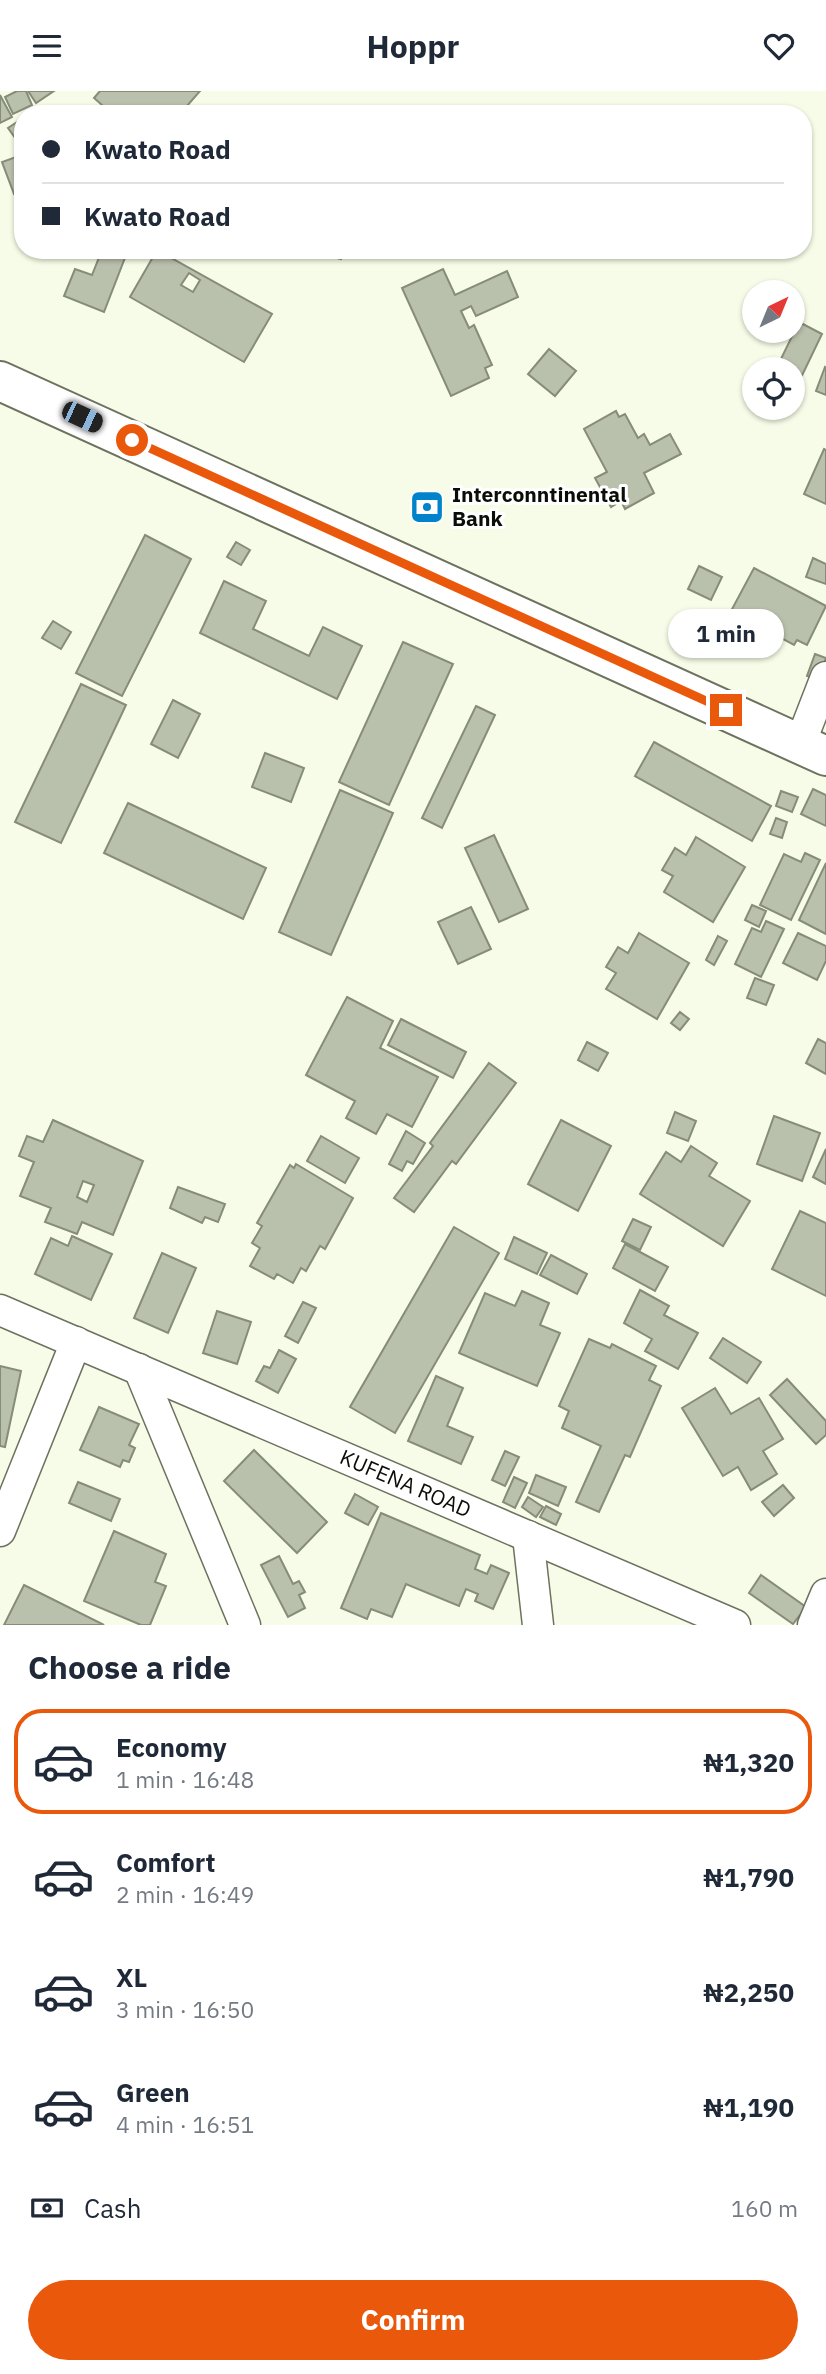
<!DOCTYPE html>
<meta charset="utf-8">
<style>
body{margin:0;font-family:"IBM Plex Sans",sans-serif;background:#f6f6f7;color:#1f2937;height:100vh;display:flex;flex-direction:column;font-size:26px;white-space:nowrap}
*{box-sizing:border-box;margin:0}
p{font-size:23px;color:#747a83}
.icon{flex:none;width:38px;height:38px;fill:none;stroke:currentColor;stroke-width:2;stroke-linecap:round;stroke-linejoin:round}
.map{position:relative;height:1534px;overflow:hidden}
.side{display:flex;flex-direction:column;background:#fff;flex:1}
.side>*{flex:none}
.banner{position:absolute;left:14px;top:14px;width:798px;height:154px;border-radius:28px;box-shadow:0 2px 5px #0004;display:grid;align-content:center;height:154px;padding:0 28px;background:#fff}
.needle{width:46px;rotate:43deg}
.buttons{position:absolute;left:742px;top:189px;display:grid;gap:14px}
.buttons a{display:grid;place-items:center;width:63px;height:63px;border-radius:50%;background:#fff;box-shadow:0 2px 5px #0004;font-size:35px}
.end{position:absolute;width:32px;height:32px;margin:-16px;border:9px solid #ea580c;background:#fff;box-shadow:0 0 0 4px #fff}
.from{border-radius:50%}
.bubble{position:absolute;height:49px;border-radius:24px;background:#fff;box-shadow:0 2px 5px #0004;font-size:23px;font-weight:700;line-height:49px;text-align:center}
.car{position:absolute;width:21px;height:42px;margin:-21px -10px;border-radius:9px;box-shadow:0 0 5px 2px #0007;background:linear-gradient(#222 24%,#8ab4d8 0 40%,#222 0 76%,#8ab4d8 0 86%,#222 0)}
.banner b{display:flex;align-items:center;gap:24px;height:66px;font-size:26px}
.banner b+b{border-top:2px solid #e0e1e3}
.banner i{width:18px;height:18px;background:#1f2937}
ul{padding:0;list-style:none}
li{display:flex;align-items:center;gap:21px;height:105px;margin:0 14px 10px;padding:0 14px;border:4px solid transparent;border-radius:28px}
li div{flex:1}
li b{display:block;font-size:26px}
li em{font-style:normal;font-weight:700}
li.selected{border-color:#ea580c}
li>.icon{width:63px;height:63px;stroke-width:1.5}
h2{padding:0 28px;font-size:32px;line-height:84px}
.pay{display:flex;align-items:center;gap:18px;height:77px;padding:0 28px;font-size:26px}
.pay p{margin-inline-start:auto}
.cta{display:flex;gap:14px;margin-top:auto;padding:14px 28px}
.cta a{flex:1;height:80px;border-radius:42px;background:#ea580c;color:#fff;font-size:28px;font-weight:700;line-height:80px;text-align:center}
header{display:flex;justify-content:space-between;align-items:center;height:91px;padding:0 28px;background:#fff;font-size:32px;font-weight:700}
.map>svg:first-child{display:block}
.building{fill:#b9c0ab;stroke:#868c78;stroke-width:2;fill-rule:evenodd}
.lines{fill:none;stroke-linecap:round;stroke-linejoin:round}
.street-casing{stroke:#6d725f;stroke-width:33}
.secondary-casing{stroke:#6d725f;stroke-width:42}
.street{stroke:#fff;stroke-width:30}
.secondary{stroke:#fff;stroke-width:38}
.route{stroke:#ea580c;stroke-width:9}
.labels{text-anchor:middle;stroke-width:6;stroke-linejoin:round;paint-order:stroke}
.poi-label{font-size:21px;font-weight:bold;fill:#0b0d07;stroke:#fff;text-anchor:start}
.street-label{font-size:21px;fill:#0b0d07;stroke:#fff}
</style>
<header><svg class="icon" aria-label="menu" viewBox="0 0 24 24"><path d="M4 6h16M4 12h16M4 18h16"/></svg>Hoppr<svg class="icon" aria-label="heart" viewBox="0 0 24 24"><path d="M12 20l-8-8c-3-5 5-10 8-4 3-6 11-1 8 4z"/></svg></header>
<div class="map">
<svg width="826" height="1534" viewBox="0 0 826 1534">
<rect width="100%" height="100%" fill="#f6fce7"/>
<g class="building">
<polygon points="17,0 26,0 32,14 13,23 5,6"/>
<polygon points="28,0 54,0 36,12"/>
<polygon points="100,0 200,0 180,23 112,23 94,7"/>
<polygon points="0,4 12,26 0,32"/>
<polygon points="23,27 23,58 8,37"/>
<polygon points="16,66 23,87 23,100 14,103 2,71"/>
<polygon points="102,159 128,159 104,221 64,205 75,178 92,184"/>
<path d="M 157,159 L 272,223 L 244,271 L 130,206 ZM 189,182 L 200,189 L 193,201 L 181,194 Z"/>
<polygon points="306,159 344,159 341,168"/>
<polygon points="443,178 455,204 507,180 518,206 476,225 471,215 461,220 469,237 474,234 492,274 485,277 489,287 451,305 402,197"/>
<polygon points="799,231 822,243 796,297 793,295 793,278 776,278"/>
<polygon points="549,258 576,280 555,305 528,283"/>
<polygon points="825,276 826,277 826,304 816,300"/>
<polygon points="616,320 619,326 625,323 638,347 644,343 650,354 670,343 681,363 644,382 654,402 625,418 621,410 611,416 595,387 607,381 584,338"/>
<polygon points="824,358 826,359 826,413 804,403"/>
<polygon points="145,444 191,468 122,605 76,582"/>
<polygon points="236,451 250,459 241,474 227,466"/>
<polygon points="813,467 826,473 826,493 806,486"/>
<polygon points="699,475 722,486 711,509 688,498"/>
<polygon points="754,477 826,515 807,554 797,549 794,554 731,520"/>
<polygon points="224,490 266,510 253,538 309,565 323,536 362,555 337,608 200,542"/>
<polygon points="53,530 71,541 61,558 42,547"/>
<polygon points="403,551 453,573 389,714 339,691"/>
<polygon points="815,563 826,567 818,589 807,585"/>
<polygon points="81,593 126,614 61,752 15,731"/>
<polygon points="173,609 200,623 178,667 151,653"/>
<polygon points="476,615 495,624 442,737 422,727"/>
<polygon points="654,651 771,715 752,750 635,685"/>
<polygon points="265,662 304,677 291,711 252,696"/>
<polygon points="813,698 826,704 826,735 801,723"/>
<polygon points="340,699 393,722 331,864 279,841"/>
<polygon points="781,700 798,706 792,721 776,715"/>
<polygon points="128,712 266,777 243,828 104,762"/>
<polygon points="776,727 787,731 782,747 770,743"/>
<polygon points="494,744 528,818 499,831 465,757"/>
<polygon points="696,746 745,776 713,831 664,801 673,785 662,779 675,757 686,764"/>
<polygon points="805,762 820,769 791,829 760,814 784,763 801,771"/>
<polygon points="826,772 826,843 799,829"/>
<polygon points="752,814 766,820 759,836 745,829"/>
<polygon points="471,816 491,858 458,873 438,831"/>
<polygon points="766,830 784,838 761,886 735,873 752,837 761,841"/>
<polygon points="639,842 689,872 657,928 606,898 616,882 606,876 618,856 628,862"/>
<polygon points="798,842 826,855 826,870 817,889 783,872"/>
<polygon points="718,845 727,850 714,874 706,869"/>
<polygon points="755,887 774,894 766,914 747,907"/>
<polygon points="347,906 393,930 380,957 438,986 412,1036 387,1023 376,1043 346,1027 355,1010 306,984"/>
<polygon points="680,921 689,928 680,939 671,932"/>
<polygon points="401,928 466,961 453,987 388,954"/>
<polygon points="818,948 826,952 826,983 806,972"/>
<polygon points="587,951 608,962 598,980 578,969"/>
<polygon points="489,972 516,992 456,1073 452,1070 414,1121 394,1107 433,1055 430,1052"/>
<polygon points="675,1021 696,1030 688,1050 667,1042"/>
<polygon points="774,1025 820,1042 802,1090 757,1073"/>
<path d="M 53,1029 L 143,1070 L 113,1144 L 82,1131 L 77,1143 L 45,1131 L 51,1117 L 20,1105 L 34,1071 L 19,1065 L 27,1045 L 43,1051 ZM 83,1090 L 94,1094 L 87,1111 L 77,1106 Z"/>
<polygon points="561,1029 611,1055 578,1120 528,1093"/>
<polygon points="406,1040 425,1052 413,1073 407,1070 402,1080 389,1073"/>
<polygon points="321,1045 359,1067 345,1092 307,1070"/>
<polygon points="691,1055 717,1072 709,1085 750,1110 723,1155 640,1103 666,1061 681,1071"/>
<polygon points="826,1058 826,1093 813,1086"/>
<polygon points="296,1073 353,1107 325,1158 320,1155 306,1180 301,1177 293,1192 277,1183 274,1188 250,1175 260,1157 252,1152 262,1135 257,1132 290,1074 294,1077"/>
<polygon points="178,1096 225,1113 218,1131 205,1126 202,1132 170,1117"/>
<polygon points="800,1120 826,1132 826,1205 772,1178"/>
<polygon points="633,1128 651,1136 640,1159 622,1150"/>
<polygon points="454,1136 499,1162 395,1342 350,1316"/>
<polygon points="72,1145 112,1163 91,1209 35,1183 51,1147 68,1155"/>
<polygon points="514,1146 547,1162 537,1183 505,1168"/>
<polygon points="625,1153 668,1176 655,1200 613,1177"/>
<polygon points="162,1162 196,1177 168,1242 134,1227"/>
<polygon points="551,1164 587,1183 577,1203 540,1184"/>
<polygon points="640,1199 669,1215 664,1224 698,1242 678,1278 645,1260 652,1248 624,1232"/>
<polygon points="522,1200 549,1212 540,1234 560,1242 537,1295 459,1262 485,1202 515,1215"/>
<polygon points="303,1211 316,1217 298,1252 285,1245"/>
<polygon points="217,1220 251,1231 237,1273 203,1262"/>
<polygon points="723,1247 761,1271 747,1292 710,1267"/>
<polygon points="589,1248 610,1257 612,1253 656,1275 649,1289 661,1295 630,1366 625,1364 599,1421 576,1411 601,1355 562,1337 569,1320 559,1315"/>
<polygon points="279,1259 296,1268 278,1302 256,1290 264,1275 270,1277"/>
<polygon points="0,1275 21,1280 5,1356 0,1355"/>
<polygon points="436,1285 463,1297 447,1335 473,1346 461,1373 408,1350"/>
<polygon points="787,1288 826,1330 826,1344 816,1353 770,1304"/>
<polygon points="715,1297 731,1323 759,1307 783,1348 763,1360 777,1383 751,1399 738,1376 723,1385 682,1317"/>
<polygon points="99,1316 139,1333 129,1354 135,1357 129,1371 123,1369 120,1376 80,1359"/>
<polygon points="254,1359 327,1431 297,1462 224,1390"/>
<polygon points="505,1360 519,1366 505,1395 492,1389"/>
<polygon points="536,1384 566,1396 558,1415 529,1402"/>
<polygon points="514,1386 527,1392 515,1417 503,1411"/>
<polygon points="78,1391 120,1408 111,1430 69,1412"/>
<polygon points="783,1394 794,1407 774,1425 762,1411"/>
<polygon points="355,1403 378,1416 368,1434 345,1422"/>
<polygon points="528,1406 543,1416 536,1426 522,1416"/>
<polygon points="546,1415 561,1423 556,1434 540,1426"/>
<polygon points="381,1422 480,1464 475,1478 487,1483 491,1474 509,1482 493,1518 475,1510 478,1503 466,1498 459,1515 406,1493 392,1526 371,1518 367,1528 341,1517"/>
<polygon points="114,1440 166,1463 155,1491 166,1495 150,1534 141,1534 84,1510"/>
<polygon points="279,1465 293,1493 299,1490 305,1501 299,1504 305,1517 288,1526 261,1474"/>
<polygon points="761,1484 806,1516 793,1533 749,1502"/>
<polygon points="24,1494 104,1534 4,1534"/>
</g>
<g class="lines">
<g class="street-casing">
<g id="street">
<polyline points="800,653 826,586"/>
<path id="s1" d="M 0,1219 L 735,1534"/>
<polyline points="139,1278 245,1534"/>
<polyline points="0,1440 76,1251"/>
<polyline points="528,1445 538,1534"/>
<polyline points="813,1534 826,1503"/>
</g>
</g>
<g class="secondary-casing">
<polyline id="secondary" points="0,290 826,665"/>
</g>
<use href="#street" class="street"/>
<use href="#secondary" class="secondary"/>
</g>
<g class="lines">
<polyline class="route" points="132,349 726,619"/>
</g>
<defs>
<g id="bank-square" transform="scale(1.75)"><rect x="-9" y="-9" width="18" height="18" rx="4" fill="#0183cb" stroke="#fff"/><path d="M-6-4H6V4H-6ZM0-2.3a2.3 2.3 0 1 0 0 4.6a2.3 2.3 0 1 0 0-4.6Z" fill="#fff"/></g>
</defs>
<g fill-rule="evenodd">
<use href="#bank-square" x="427" y="416"/>
</g>
<g class="labels">
<g class="poi-label">
<text x="452" y="411">Interconntinental<tspan x="452" dy="24">Bank</tspan></text>
</g>
<g class="street-label">
<text dy="7" stroke="none"><textPath href="#s1" startOffset="441">KUFENA ROAD</textPath></text>
</g>
</g>
</svg>
<div class="buttons">
<a><svg class="needle" viewBox="-14 -14 28 28"><path d="M0-13l5 13h-10z" fill="#e53935"/><path d="M0 13l5-13h-10z" fill="#747a83"/></svg></a>
<a><svg class="icon" aria-label="locate" viewBox="0 0 24 24"><circle cx="12" cy="12" r="6"/><path d="M12 2v4M12 18v4M2 12h4M18 12h4"/></svg></a>
</div>
<i class="end from" style="left:132px;top:349px"></i>
<i class="end" style="left:726px;top:619px"></i>
<div class="bubble" style="left:668px;top:518px;width:116px">1 min</div>
<i class="car" style="left:82px;top:326px;rotate:115deg"></i>
<div class="banner">
<b><i class="from"></i>Kwato Road</b>
<b><i></i>Kwato Road</b>
</div>
</div>
<section class="side">
<h2>Choose a ride</h2>
<ul>
<li class="selected"><svg class="icon" aria-label="car" viewBox="0 0 24 24"><path d="M5 17H2v-5l4-1 3-4h7l3 4 3 1v5h-3M9 17h6M6 11h13"/><circle cx="7" cy="17" r="2"/><circle cx="17" cy="17" r="2"/></svg><div><b>Economy</b><p>1 min · 16:48</p></div><em>₦1,320</em></li>
<li><svg class="icon" aria-label="car" viewBox="0 0 24 24"><path d="M5 17H2v-5l4-1 3-4h7l3 4 3 1v5h-3M9 17h6M6 11h13"/><circle cx="7" cy="17" r="2"/><circle cx="17" cy="17" r="2"/></svg><div><b>Comfort</b><p>2 min · 16:49</p></div><em>₦1,790</em></li>
<li><svg class="icon" aria-label="car" viewBox="0 0 24 24"><path d="M5 17H2v-5l4-1 3-4h7l3 4 3 1v5h-3M9 17h6M6 11h13"/><circle cx="7" cy="17" r="2"/><circle cx="17" cy="17" r="2"/></svg><div><b>XL</b><p>3 min · 16:50</p></div><em>₦2,250</em></li>
<li><svg class="icon" aria-label="car" viewBox="0 0 24 24"><path d="M5 17H2v-5l4-1 3-4h7l3 4 3 1v5h-3M9 17h6M6 11h13"/><circle cx="7" cy="17" r="2"/><circle cx="17" cy="17" r="2"/></svg><div><b>Green</b><p>4 min · 16:51</p></div><em>₦1,190</em></li>
</ul>
<div class="pay"><svg class="icon" aria-label="cash" viewBox="0 0 24 24"><path d="M3 7h18v10H3z"/><circle cx="12" cy="12" r="2"/></svg>Cash<p>160 m</p></div>
<div class="cta"><a>Confirm</a></div>
</section>
